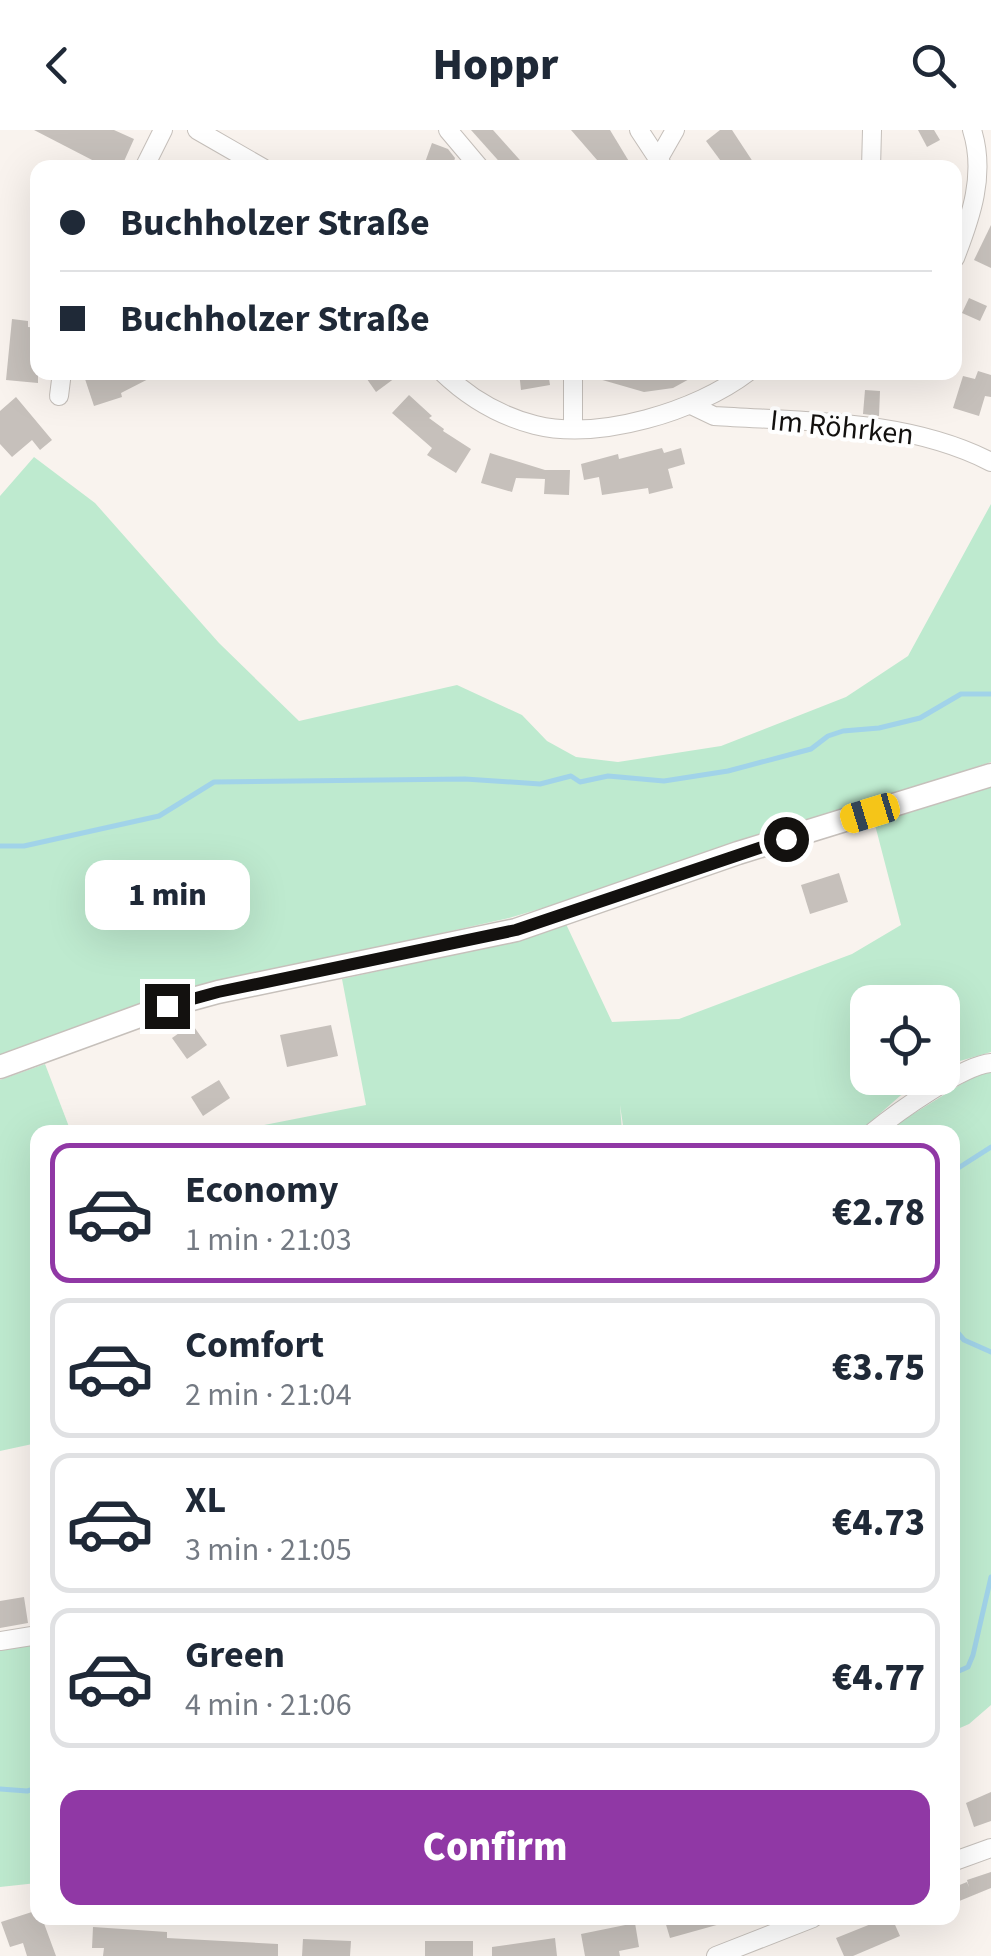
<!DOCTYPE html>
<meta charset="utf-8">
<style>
body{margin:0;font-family:"Source Sans 3",sans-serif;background:#f2f2f3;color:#1f2937;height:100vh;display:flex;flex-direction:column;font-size:38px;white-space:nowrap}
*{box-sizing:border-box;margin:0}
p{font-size:32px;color:#747a83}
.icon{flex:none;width:55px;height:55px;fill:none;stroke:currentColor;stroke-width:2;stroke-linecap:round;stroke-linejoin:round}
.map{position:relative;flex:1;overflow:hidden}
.drawer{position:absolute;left:30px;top:995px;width:930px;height:800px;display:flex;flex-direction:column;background:#fff;border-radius:20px;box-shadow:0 10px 40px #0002}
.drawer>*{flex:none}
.hud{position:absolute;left:30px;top:30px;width:932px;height:220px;border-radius:20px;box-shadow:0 10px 40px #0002;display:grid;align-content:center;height:220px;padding:0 30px;background:#fff}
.fabs{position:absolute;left:850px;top:855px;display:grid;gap:20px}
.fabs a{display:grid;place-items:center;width:110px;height:110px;border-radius:20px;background:#fff;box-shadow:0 10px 40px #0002;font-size:50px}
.end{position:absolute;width:45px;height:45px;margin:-22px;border:12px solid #13110f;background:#fff;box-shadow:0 0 0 5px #fff}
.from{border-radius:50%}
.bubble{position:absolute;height:70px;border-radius:20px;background:#fff;box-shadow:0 10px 40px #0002;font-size:32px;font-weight:800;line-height:70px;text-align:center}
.car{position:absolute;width:30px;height:60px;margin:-30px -15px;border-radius:12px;box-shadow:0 0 8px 2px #0007;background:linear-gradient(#f5c518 24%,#345 0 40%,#f5c518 0 76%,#345 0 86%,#f5c518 0)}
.hud b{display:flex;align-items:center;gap:35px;height:95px;font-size:38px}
.hud b+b{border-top:2px solid #e0e1e3}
.hud i{width:25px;height:25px;background:#1f2937}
ul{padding:18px 0 0;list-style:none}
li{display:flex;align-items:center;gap:30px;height:140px;margin:0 20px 15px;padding:0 10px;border:5px solid #e0e1e3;border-radius:20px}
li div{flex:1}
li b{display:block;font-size:38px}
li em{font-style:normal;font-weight:800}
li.current{border-color:#9038a5}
li>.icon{width:90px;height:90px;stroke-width:1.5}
.button{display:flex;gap:20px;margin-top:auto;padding:20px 30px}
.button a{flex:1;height:115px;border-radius:20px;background:#9038a5;color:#fff;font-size:40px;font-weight:800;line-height:115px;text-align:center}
header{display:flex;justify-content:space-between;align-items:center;height:130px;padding:0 30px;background:#fff;font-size:45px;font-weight:800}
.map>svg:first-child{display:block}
.green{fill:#beeacf}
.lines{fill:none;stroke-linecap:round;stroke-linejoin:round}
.stream{stroke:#a1d3e9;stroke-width:5}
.building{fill:#c6c0bb}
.minor-casing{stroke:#c6c0bb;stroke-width:20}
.tertiary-casing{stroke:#c6c0bb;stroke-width:25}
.minor{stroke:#fff;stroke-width:18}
.tertiary{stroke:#fff;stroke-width:22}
.route{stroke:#13110f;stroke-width:12}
.labels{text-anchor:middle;stroke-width:8;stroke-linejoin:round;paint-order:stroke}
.street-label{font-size:30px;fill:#13110f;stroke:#fff}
</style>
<header><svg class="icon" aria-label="back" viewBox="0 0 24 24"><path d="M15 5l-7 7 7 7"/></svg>Hoppr<svg class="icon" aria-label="search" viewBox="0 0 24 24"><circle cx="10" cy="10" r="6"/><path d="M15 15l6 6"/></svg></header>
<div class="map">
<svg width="991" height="1826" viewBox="0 0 991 1826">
<rect width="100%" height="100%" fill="#f9f3ee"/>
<g class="green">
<polygon points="34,327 95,373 219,513 299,591 457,555 522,585 547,611 576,627 618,632 721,616 846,567 908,526 991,374 991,632 570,770 509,788 157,867 0,926 0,366"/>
<polygon points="991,653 991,922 953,933 943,940 942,872 900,872 896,865 898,872 868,872 868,948 930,948 900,966 859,1002 624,1002 620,975 622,1002 228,1002 366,975 342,849 514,811 566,794 612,892 679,889 852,824 901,795 874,691"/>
<polygon points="45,934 71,1002 38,1002 37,1313 0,1321 0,950"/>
<polygon points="981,942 991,943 991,1575 969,1594 953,1601 952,1002 884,1002"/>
<polygon points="37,1510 37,1753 0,1757 0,1517"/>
</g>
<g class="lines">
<g class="stream">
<polyline points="0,716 24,716 159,686 214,652 465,649 540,654 571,646 580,652 608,646 664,651 728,641 811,619 828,606 843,601 879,598 920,588 961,564 991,564"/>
<polyline points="952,1042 991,1017"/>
<polyline points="952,1196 964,1210 991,1222"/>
<polyline points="952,1544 968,1537 973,1525 991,1447"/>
<polyline points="0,1659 27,1661 38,1658"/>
</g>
</g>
<g class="building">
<polygon points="34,0 114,0 134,9 121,38 93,38 96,32"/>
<polygon points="471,0 493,0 527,38 505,38"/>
<polygon points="571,0 610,0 633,38 604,38"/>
<polygon points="720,0 732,0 757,38 726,38 706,11"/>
<polygon points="918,0 934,0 940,10 927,17"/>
<polygon points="432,13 448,19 455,28 452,38 423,38"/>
<polygon points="991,95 991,138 974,130"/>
<polygon points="969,168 987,176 980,191 962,183"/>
<polygon points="12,189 28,191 28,197 38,198 38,253 6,250"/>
<polygon points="978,241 991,245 991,267 985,266 979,286 953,278 963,246 975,249"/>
<polygon points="105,242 162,242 121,263 122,267 94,276 85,249"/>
<polygon points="362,242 403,242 376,262"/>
<polygon points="519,242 548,242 550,255 521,260"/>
<polygon points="592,242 702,242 673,258 644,262 592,247"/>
<polygon points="865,260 880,261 879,286 863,284"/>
<polygon points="409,265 432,286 429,288 444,299 443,301 471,319 456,343 427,325 432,318 392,283"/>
<polygon points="16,267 52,310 40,320 32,310 12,327 0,314 0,281"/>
<polygon points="662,318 664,323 681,318 685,334 668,339 673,358 649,364 648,358 602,365 599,347 584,350 581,334 618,324 619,329"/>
<polygon points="490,323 545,340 570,340 569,365 544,364 545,349 516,348 512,362 481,353"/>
<polygon points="839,743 848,772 810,784 801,755"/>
<polygon points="192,894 207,915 187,929 172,908"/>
<polygon points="331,895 338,926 287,937 280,905"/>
<polygon points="219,950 230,968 203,986 191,967"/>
<polygon points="24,1467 28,1493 0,1498 0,1471"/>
<polygon points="991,1662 991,1691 974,1697 966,1673"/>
<polygon points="991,1742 991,1758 952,1774 952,1758 967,1752 969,1757 967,1750"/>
<polygon points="38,1780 38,1788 42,1788 56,1826 27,1826 23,1813 10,1817 1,1792"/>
<polygon points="664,1788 730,1788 731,1791 670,1808"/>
<polygon points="886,1788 892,1788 900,1806 853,1826 844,1826 836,1808"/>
<polygon points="635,1793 639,1817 619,1821 620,1826 585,1826 581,1804"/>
<polygon points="93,1797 167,1802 167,1808 278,1814 278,1826 103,1826 104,1818 92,1818"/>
<polygon points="555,1808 557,1826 492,1826 492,1817"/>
<polygon points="303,1809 351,1811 350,1826 302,1826"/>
<rect x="425" y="1811" width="48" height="15"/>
</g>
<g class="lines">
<g class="minor-casing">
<g id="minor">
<polyline points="197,0 263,38"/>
<polyline points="448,0 480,38"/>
<polyline points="639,0 664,38"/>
<polyline points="659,28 675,0"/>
<polyline points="144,38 163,0"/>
<polyline points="871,38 872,0"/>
<path d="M 955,128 C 971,87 986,44 972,0"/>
<path d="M 442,242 C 468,267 500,286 535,295 C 599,311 697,281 748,242"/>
<polyline points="59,266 62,242"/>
<path d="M 691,275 L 714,286 C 807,292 907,289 991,332"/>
<polyline points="573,298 573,242"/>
<path d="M 873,1002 C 896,983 963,935 991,933"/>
<polyline points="0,1511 38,1505"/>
<polyline points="952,1732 991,1718"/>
<polyline points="716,1826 813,1788"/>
</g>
</g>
<g class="tertiary-casing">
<polyline id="tertiary" points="0,937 167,876 218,862 516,800 738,723 991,645"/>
</g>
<use href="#minor" class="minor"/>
<use href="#tertiary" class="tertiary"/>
</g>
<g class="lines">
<polyline class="route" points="167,876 218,862 516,800 786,709"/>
</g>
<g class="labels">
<g class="street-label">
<text transform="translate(842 297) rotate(6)" y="10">Im Röhrken</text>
</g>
</g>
</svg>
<div class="fabs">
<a><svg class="icon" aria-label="locate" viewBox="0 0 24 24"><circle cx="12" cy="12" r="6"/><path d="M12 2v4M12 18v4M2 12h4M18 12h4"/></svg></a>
</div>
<i class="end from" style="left:786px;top:709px"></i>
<i class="end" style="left:167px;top:876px"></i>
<div class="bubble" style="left:85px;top:730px;width:165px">1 min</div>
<i class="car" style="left:870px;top:683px;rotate:253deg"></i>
<div class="hud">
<b><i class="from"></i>Buchholzer Straße</b>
<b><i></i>Buchholzer Straße</b>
</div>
<section class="drawer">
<ul>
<li class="current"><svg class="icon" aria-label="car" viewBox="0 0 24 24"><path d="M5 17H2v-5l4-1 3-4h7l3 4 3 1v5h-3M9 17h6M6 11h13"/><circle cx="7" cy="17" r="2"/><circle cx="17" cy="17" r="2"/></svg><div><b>Economy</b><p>1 min · 21:03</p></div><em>€2.78</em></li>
<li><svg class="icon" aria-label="car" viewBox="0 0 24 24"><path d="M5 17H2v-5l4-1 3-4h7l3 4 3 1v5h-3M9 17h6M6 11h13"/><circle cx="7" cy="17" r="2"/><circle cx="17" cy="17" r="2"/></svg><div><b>Comfort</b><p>2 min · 21:04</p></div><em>€3.75</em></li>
<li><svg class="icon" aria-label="car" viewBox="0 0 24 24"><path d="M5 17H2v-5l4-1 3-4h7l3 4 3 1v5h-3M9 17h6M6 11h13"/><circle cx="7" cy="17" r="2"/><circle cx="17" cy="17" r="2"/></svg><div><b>XL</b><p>3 min · 21:05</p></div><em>€4.73</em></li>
<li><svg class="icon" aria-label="car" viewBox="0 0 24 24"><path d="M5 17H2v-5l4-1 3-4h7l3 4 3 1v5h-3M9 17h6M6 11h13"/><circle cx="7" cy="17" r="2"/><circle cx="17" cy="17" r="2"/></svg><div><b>Green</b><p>4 min · 21:06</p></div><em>€4.77</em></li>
</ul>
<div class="button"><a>Confirm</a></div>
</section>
</div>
